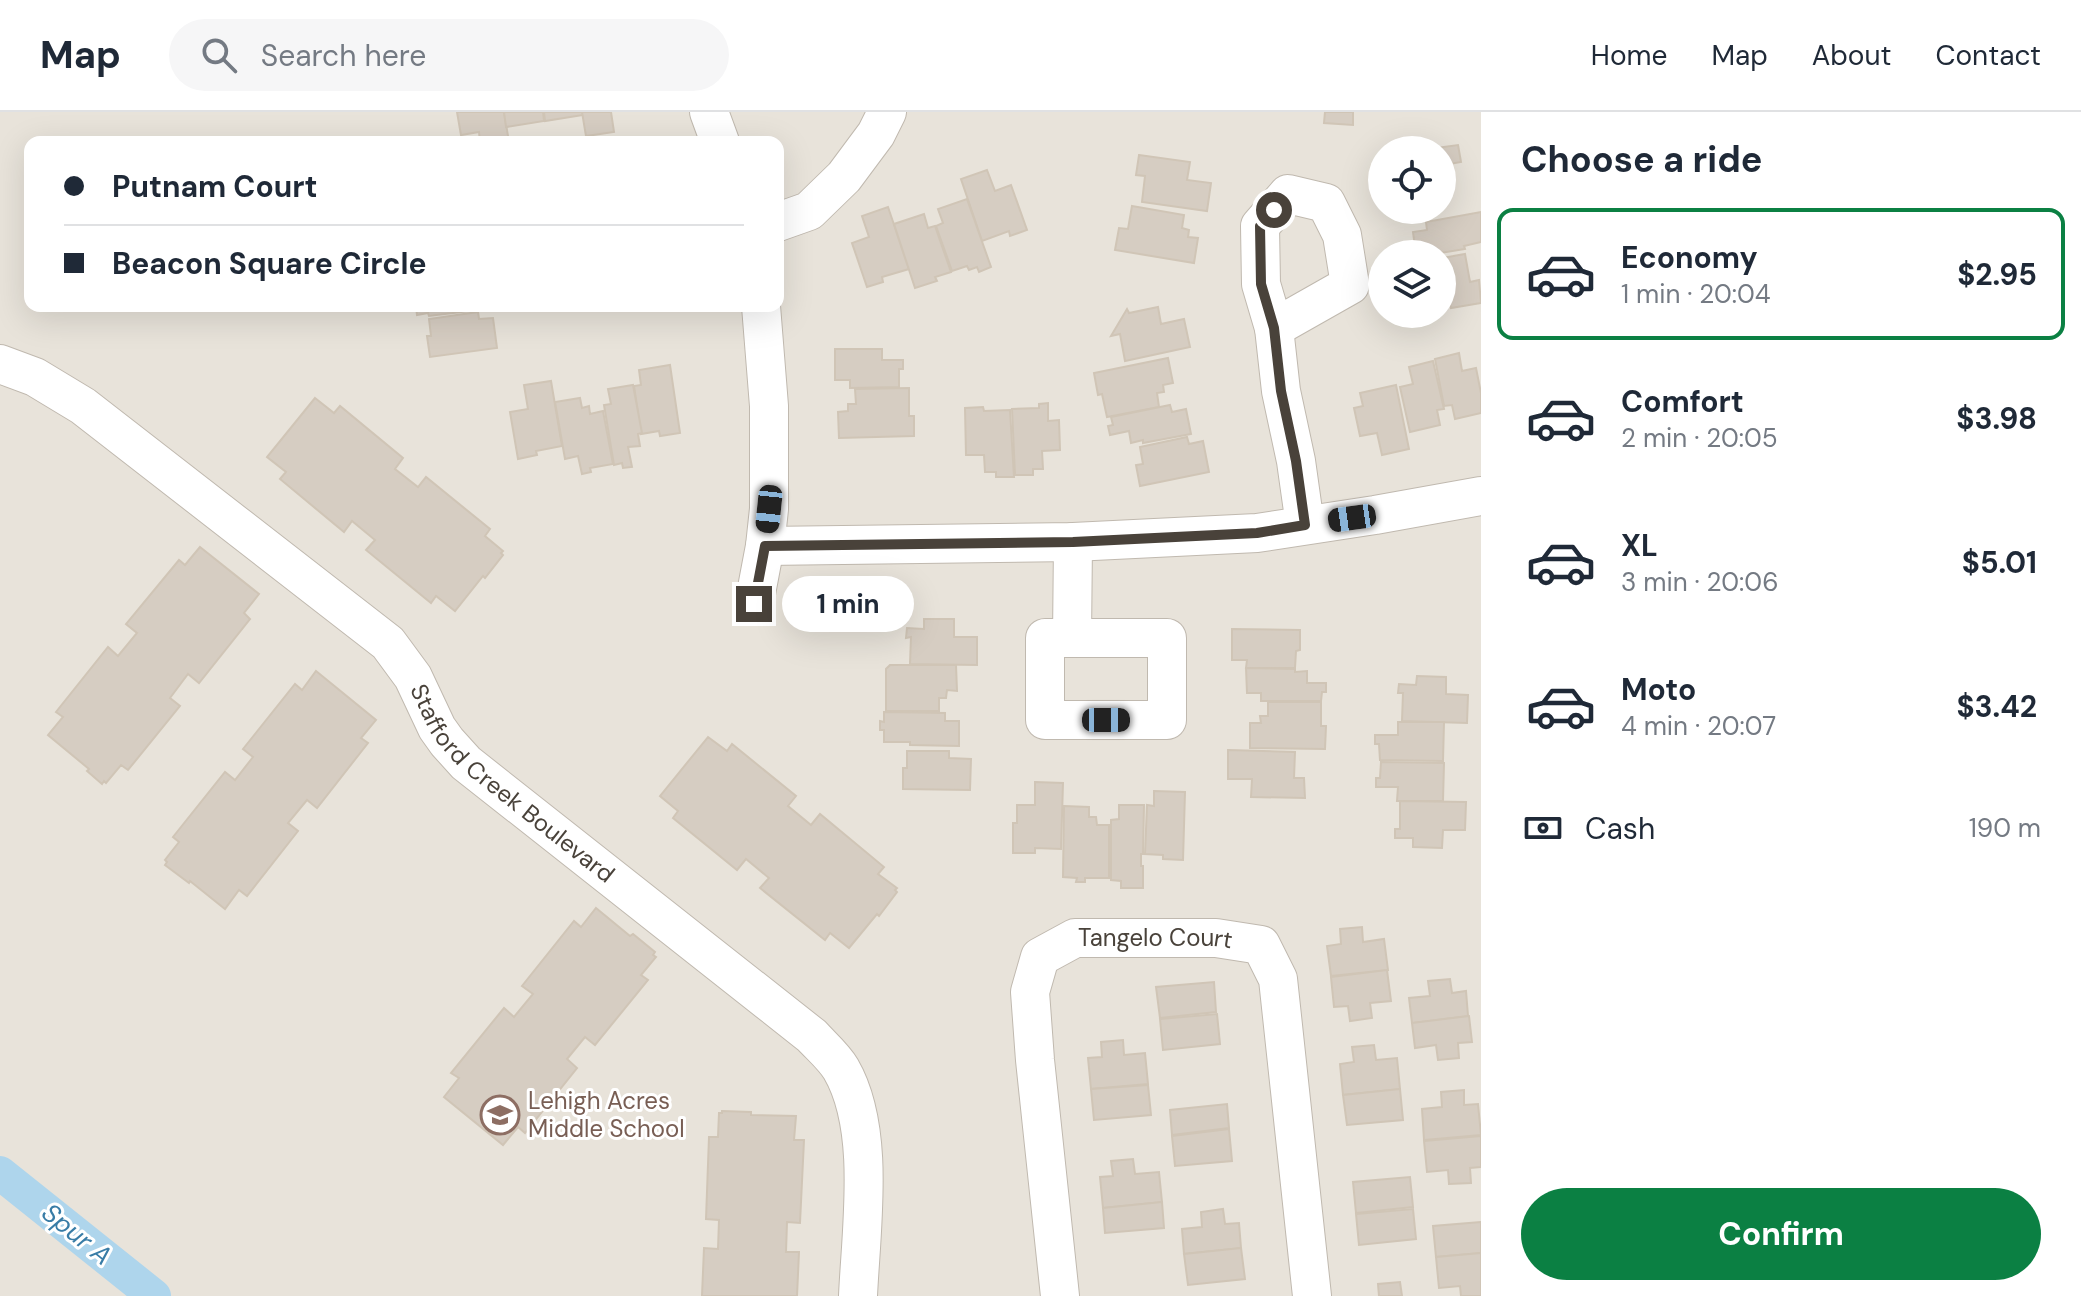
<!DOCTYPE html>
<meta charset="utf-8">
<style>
body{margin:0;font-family:"DM Sans",sans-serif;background:#f6f6f7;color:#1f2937;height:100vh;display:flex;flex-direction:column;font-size:30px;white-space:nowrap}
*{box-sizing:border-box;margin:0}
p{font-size:26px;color:#747a83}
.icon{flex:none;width:44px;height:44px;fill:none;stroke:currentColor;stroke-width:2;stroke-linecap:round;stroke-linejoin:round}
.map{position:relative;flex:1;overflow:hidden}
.details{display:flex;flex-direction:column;background:#fff;width:600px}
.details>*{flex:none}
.banner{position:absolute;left:24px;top:24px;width:760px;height:176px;border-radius:16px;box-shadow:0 8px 32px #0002;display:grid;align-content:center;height:176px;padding:0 40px;background:#fff}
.buttons{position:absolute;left:1368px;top:24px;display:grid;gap:16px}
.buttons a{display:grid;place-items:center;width:88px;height:88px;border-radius:50%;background:#fff;box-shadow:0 8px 32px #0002;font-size:40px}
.end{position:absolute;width:36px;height:36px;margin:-18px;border:10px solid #49423a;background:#fff;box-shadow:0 0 0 4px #fff}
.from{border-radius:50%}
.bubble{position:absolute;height:56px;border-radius:28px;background:#fff;box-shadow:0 8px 32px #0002;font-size:26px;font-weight:700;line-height:56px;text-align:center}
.car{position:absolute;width:24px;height:48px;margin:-24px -12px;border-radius:10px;box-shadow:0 0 6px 2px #0007;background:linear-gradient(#222 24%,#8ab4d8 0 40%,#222 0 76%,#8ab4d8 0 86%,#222 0)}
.banner b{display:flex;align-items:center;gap:28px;height:76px;font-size:30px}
.banner b+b{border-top:2px solid #e0e1e3}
.banner i{width:20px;height:20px;background:#1f2937}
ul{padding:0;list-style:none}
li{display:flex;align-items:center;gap:24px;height:132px;margin:0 16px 12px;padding:0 24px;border:4px solid transparent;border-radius:16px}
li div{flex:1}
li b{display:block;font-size:30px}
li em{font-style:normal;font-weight:700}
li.selected{border-color:#0b8043}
li>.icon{width:72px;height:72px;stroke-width:1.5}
h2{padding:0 40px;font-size:36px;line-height:96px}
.pay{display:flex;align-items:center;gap:20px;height:88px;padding:0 40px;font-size:30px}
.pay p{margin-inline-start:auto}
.button{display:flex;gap:16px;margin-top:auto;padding:16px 40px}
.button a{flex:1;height:92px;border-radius:48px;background:#0b8043;color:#fff;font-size:32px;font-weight:700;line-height:92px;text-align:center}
header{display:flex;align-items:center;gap:48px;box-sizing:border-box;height:112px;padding:0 40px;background:#fff;border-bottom:2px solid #e0e1e3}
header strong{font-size:38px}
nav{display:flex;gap:44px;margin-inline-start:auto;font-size:28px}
.search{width:560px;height:72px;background:#f6f6f7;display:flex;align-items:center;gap:20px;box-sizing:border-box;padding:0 28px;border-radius:44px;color:#747a83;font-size:30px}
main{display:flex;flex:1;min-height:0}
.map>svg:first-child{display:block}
.residential{fill:#e8e3da;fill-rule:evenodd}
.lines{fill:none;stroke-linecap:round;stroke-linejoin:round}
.canal{stroke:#aed5ec;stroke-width:34}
.building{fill:#d6cdc2;stroke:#d0c5b6;stroke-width:2}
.minor-casing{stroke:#c0b9af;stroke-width:40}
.minor{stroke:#fff;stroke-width:38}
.route{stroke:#49423a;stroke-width:10}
.labels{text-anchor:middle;stroke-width:6;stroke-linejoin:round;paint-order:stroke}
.street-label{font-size:24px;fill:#49423a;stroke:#fff}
.education-label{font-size:24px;fill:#785e54;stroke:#fff;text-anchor:start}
.water-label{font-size:26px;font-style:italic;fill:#387ca6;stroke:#fff}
</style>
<header>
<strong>Map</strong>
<div class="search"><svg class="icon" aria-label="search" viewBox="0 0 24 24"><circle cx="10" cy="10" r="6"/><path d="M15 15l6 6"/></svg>Search here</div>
<nav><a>Home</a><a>Map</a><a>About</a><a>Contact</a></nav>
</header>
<main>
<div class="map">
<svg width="1481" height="1184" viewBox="0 0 1481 1184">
<rect width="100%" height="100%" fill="#f5f2ec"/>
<path class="residential" d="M 0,0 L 1481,0 L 1481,1184 L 0,1184 ZM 30,30 L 778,30 L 778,194 L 30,194 ZM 1382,38 L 1442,38 L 1442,98 L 1382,98 ZM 1382,142 L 1442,142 L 1442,202 L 1382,202 Z"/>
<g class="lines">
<polyline class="canal" points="0,1061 154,1184"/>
</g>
<g class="building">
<polygon points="457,0 504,0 509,30 480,30 479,20 461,23"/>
<polygon points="504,0 543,0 544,9 506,15"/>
<polygon points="544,0 582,0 583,3 545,9"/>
<polygon points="582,0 611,0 614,20 586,24"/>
<polygon points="1325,0 1353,0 1353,13 1324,11"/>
<polygon points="1458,33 1461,50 1449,52 1453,79 1442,81 1442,38 1421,38"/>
<polygon points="1139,43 1190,50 1187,68 1211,71 1207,99 1142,90 1145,64 1136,63"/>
<polygon points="987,58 995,79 1011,73 1027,118 1010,124 1009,119 982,129 961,67"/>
<polygon points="967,87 991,155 979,160 977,155 969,158 967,154 952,159 936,114 943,111 938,97"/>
<polygon points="1132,94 1184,103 1182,116 1189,118 1188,125 1198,126 1194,151 1115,138 1119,116 1128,117"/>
<polygon points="888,95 909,157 882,165 883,170 867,175 852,131 869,125 862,104"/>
<polygon points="1481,100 1481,130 1464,134 1465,137 1434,142 1416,142 1413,120 1427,118 1426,110"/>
<polygon points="924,102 928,116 935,114 951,160 935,165 937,169 915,176 894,112"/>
<polygon points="1465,142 1470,170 1479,168 1481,191 1451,196 1450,192 1442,193 1442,146"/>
<polygon points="416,194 477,194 477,198 429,204 428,201 417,203"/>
<polygon points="1158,195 1161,212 1184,207 1190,235 1125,249 1120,222 1111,224 1127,197 1129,201"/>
<polygon points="478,200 479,207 493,206 497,236 430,245 427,224 431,224 429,207"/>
<polygon points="835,237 882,237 882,248 903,248 903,257 899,257 899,275 850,276 850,268 835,268"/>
<polygon points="1459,241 1462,259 1476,256 1481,281 1481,301 1455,307 1452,293 1444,294 1435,247"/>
<polygon points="1168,246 1173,271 1163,273 1164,280 1157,281 1159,295 1107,305 1102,282 1098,283 1094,261"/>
<polygon points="1433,249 1444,297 1437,298 1440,313 1410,320 1400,275 1413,272 1409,255"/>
<polygon points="670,253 680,321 660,324 659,319 641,322 634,274 641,273 639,258"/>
<polygon points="551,269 562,334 536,339 537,343 518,347 510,300 528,297 524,273"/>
<polygon points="633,273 642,321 638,322 640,334 628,335 632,355 623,356 622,351 614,353 604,293 611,292 608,277"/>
<polygon points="1396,273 1409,337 1382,343 1377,321 1360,324 1354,296 1363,294 1360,281"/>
<polygon points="909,276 909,304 914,304 914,324 839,326 838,300 848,299 848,292 856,292 855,277"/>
<polygon points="315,286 334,301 340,294 403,346 395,357 418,375 426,365 490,417 485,424 503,439 501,441 503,443 485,466 483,464 455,499 436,484 431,491 366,438 375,428 352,409 344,420 280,367 286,360 267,345"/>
<polygon points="580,286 582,296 589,294 590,302 603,299 613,352 590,356 591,360 582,362 578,344 565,347 555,290"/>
<polygon points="1048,291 1048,309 1059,308 1060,338 1042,339 1043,357 1033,357 1033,363 1015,363 1012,297 1039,296 1039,292"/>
<polygon points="1170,293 1172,300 1186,297 1191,322 1143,331 1143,328 1131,331 1129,319 1110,323 1108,314 1113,313 1111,305"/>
<polygon points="983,295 984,299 1010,298 1014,365 996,365 996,360 985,360 984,343 966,343 965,296"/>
<polygon points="1187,325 1189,332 1203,329 1209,360 1140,374 1136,353 1143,352 1140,335"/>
<polygon points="200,435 259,482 244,501 250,507 199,571 188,562 170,586 180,594 128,658 121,653 106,671 104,669 102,672 87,659 89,657 48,623 63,605 56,600 108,535 118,544 137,521 126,512 179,448 185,453"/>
<polygon points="924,507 954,507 954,525 977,525 977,553 910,552 911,525 906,526 907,516 924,517"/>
<polygon points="1232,517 1300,518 1300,538 1296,539 1295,556 1246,556 1247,548 1232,548"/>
<polygon points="890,553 956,553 957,579 947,578 946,586 939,586 939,599 886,599 886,557"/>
<polygon points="1246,556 1295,557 1295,560 1307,559 1307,571 1326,571 1326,580 1322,580 1321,589 1261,589 1261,581 1247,581"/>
<polygon points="316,559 376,608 361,626 368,631 317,696 307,688 288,711 298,719 247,784 239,778 225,797 190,769 189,771 165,753 167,750 165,748 179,730 173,725 225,660 235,668 253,645 243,637 295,572 302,578"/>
<polygon points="1417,564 1446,565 1446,582 1468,583 1467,611 1402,609 1403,581 1398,581 1399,572 1416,573"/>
<polygon points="1268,590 1321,590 1321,614 1326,614 1325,637 1250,636 1250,611 1261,611 1260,604 1268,604"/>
<polygon points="884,600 945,601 945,609 959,609 959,634 910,633 910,630 884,630 884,618 880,618 880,609 884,610"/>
<polygon points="1398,610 1444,610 1443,649 1380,648 1379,632 1375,632 1375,623 1398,623"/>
<polygon points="708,625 727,639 732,632 796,684 788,694 811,713 820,702 884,755 878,762 897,776 895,778 897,780 879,804 877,802 849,836 830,821 825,828 760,776 769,766 746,747 737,758 673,706 678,699 660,684"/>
<polygon points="1228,638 1295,640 1294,666 1304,666 1305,686 1251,685 1252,667 1228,667"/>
<polygon points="907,639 949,639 949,646 971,647 970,678 903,677 903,656 907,656"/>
<polygon points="1381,650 1444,651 1443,689 1397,689 1398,675 1376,675 1376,666 1380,666"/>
<polygon points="1035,670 1063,671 1061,737 1035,736 1035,741 1013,741 1013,711 1017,711 1017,693 1035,693"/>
<polygon points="1154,679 1185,680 1183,748 1163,747 1163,743 1145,742 1147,693 1154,694"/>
<polygon points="1400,689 1466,690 1465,718 1443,718 1442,736 1413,735 1413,726 1395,726 1395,717 1400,717"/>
<polygon points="1119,693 1144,693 1143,742 1141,742 1141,754 1143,754 1143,776 1121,776 1121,769 1111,768 1111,708 1119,707"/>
<polygon points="1064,694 1089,695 1089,705 1096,705 1097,713 1109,713 1109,766 1085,766 1085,770 1076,770 1077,766 1063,765"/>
<polygon points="596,796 630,824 633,822 655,840 653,843 656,845 641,863 648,868 595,933 585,925 567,947 577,956 525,1021 518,1015 503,1033 444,985 459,966 451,961 504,896 514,905 533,882 522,874 574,809 581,815"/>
<polygon points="1362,815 1363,830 1384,827 1388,858 1331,864 1327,834 1341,832 1340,817"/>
<polygon points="1387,858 1391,889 1370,891 1372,906 1350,909 1348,894 1334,895 1331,865"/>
<polygon points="1450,867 1452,881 1466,879 1468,904 1412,911 1409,886 1430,884 1428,869"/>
<polygon points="1214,870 1216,900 1160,906 1156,875"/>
<polygon points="1217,902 1220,932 1163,938 1160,907"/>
<polygon points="1469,904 1472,930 1458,931 1459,946 1438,948 1436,933 1415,936 1412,911"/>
<polygon points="1123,928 1124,943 1145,941 1148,972 1091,977 1088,946 1102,945 1101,930"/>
<polygon points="1374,933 1376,948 1397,946 1400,977 1343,983 1340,952 1354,950 1352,935"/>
<polygon points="1148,973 1151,1003 1094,1008 1091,977"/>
<polygon points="1400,977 1403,1008 1347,1013 1343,983"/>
<polygon points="1464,978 1464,993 1478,992 1481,1023 1424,1028 1422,997 1442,995 1441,980"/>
<polygon points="1227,992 1229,1016 1172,1023 1170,998"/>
<polygon points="722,999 751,1000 751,1003 796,1004 794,1028 804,1028 800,1111 787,1110 786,1140 799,1140 797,1184 702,1184 704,1136 718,1137 719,1108 706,1107 709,1025 718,1025 719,1001 722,1001"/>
<polygon points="1229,1017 1232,1049 1175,1054 1172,1024"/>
<polygon points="1481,1024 1481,1055 1470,1056 1471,1071 1449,1072 1448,1058 1427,1060 1424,1029"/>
<polygon points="1133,1047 1135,1062 1159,1060 1162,1090 1103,1096 1100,1065 1113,1064 1111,1049"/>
<polygon points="1410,1065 1413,1095 1356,1101 1353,1070"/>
<polygon points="1162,1090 1164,1116 1105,1121 1103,1096"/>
<polygon points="1223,1097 1225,1112 1239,1111 1241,1136 1184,1142 1182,1117 1202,1115 1201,1100"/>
<polygon points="1413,1097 1416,1127 1359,1133 1356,1102"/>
<polygon points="1481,1110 1481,1141 1436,1145 1433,1114"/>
<polygon points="1241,1136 1245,1167 1188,1173 1184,1142"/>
<polygon points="1481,1141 1481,1184 1461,1184 1460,1174 1439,1176 1436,1145"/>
<polygon points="1400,1170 1402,1184 1379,1184 1378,1172"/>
</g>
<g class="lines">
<g class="minor-casing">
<g id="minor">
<polyline points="709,0 720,30"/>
<polygon points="1288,82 1326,91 1342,123 1350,173 1274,216 1261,172 1260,114"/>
<polyline points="778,110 809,99 844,65 876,22 887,0"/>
<polyline points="1274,216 1281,279 1296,349 1305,413"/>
<path id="s1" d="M 0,252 L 35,265 L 83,294 L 388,531 L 413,565 L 437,616 L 447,630 L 466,651 L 812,924 C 821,934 834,945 841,957 C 876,1017 861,1116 858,1184"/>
<polyline points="765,434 1073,430 1257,421 1375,403 1481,384"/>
<polyline points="754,492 765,434 769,397 769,294 761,194"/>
<rect x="1045" y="526" width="122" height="82"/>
<polyline points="1072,526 1073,430"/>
<path id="s2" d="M 1060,1184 L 1035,948 L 1030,880 L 1040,845 L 1075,826 L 1216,826 L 1261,833 L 1278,867 L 1312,1184"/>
</g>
</g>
<use href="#minor" class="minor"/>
</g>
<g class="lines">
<polyline class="route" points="754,492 765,434 1073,430 1257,421 1305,413 1296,349 1281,279 1274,216 1261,172 1260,114 1274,98"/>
</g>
<defs>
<g id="school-ring" transform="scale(2)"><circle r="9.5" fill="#fff" stroke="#8d6e63" stroke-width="1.5"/><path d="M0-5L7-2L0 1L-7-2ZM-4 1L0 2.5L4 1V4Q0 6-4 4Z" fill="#8d6e63"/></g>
</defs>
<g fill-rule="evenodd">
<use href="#school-ring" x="500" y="1003"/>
</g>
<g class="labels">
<g class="street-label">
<text dy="8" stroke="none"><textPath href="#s1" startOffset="670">Stafford Creek Boulevard</textPath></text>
<text dy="8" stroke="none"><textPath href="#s2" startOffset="462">Tangelo Court</textPath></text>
</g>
<g class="education-label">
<text x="528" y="997">Lehigh Acres<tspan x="528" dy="28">Middle School</tspan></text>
</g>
<g class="water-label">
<text transform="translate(77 1122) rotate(39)" y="9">Spur A</text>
</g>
</g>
</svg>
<div class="buttons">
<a><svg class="icon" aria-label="locate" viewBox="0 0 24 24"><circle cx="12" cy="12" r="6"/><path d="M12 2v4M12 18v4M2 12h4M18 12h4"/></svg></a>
<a><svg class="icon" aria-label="layers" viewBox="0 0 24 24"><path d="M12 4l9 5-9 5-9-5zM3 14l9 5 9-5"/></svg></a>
</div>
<i class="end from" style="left:1274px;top:98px"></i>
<i class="end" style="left:754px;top:492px"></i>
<div class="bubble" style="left:782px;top:464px;width:132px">1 min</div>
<i class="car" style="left:769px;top:397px;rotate:186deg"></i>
<i class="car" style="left:1352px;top:406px;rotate:262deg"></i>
<i class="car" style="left:1106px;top:608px;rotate:90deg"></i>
<div class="banner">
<b><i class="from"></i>Putnam Court</b>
<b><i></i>Beacon Square Circle</b>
</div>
</div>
<section class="details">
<h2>Choose a ride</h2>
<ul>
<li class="selected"><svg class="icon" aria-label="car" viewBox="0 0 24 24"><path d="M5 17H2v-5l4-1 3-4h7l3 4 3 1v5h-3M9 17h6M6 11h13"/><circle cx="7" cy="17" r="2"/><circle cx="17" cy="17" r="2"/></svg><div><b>Economy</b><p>1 min · 20:04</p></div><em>$2.95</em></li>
<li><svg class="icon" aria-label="car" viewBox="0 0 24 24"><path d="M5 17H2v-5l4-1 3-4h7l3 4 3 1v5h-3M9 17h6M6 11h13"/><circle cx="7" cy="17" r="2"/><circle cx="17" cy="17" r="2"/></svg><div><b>Comfort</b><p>2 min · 20:05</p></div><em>$3.98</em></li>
<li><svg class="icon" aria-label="car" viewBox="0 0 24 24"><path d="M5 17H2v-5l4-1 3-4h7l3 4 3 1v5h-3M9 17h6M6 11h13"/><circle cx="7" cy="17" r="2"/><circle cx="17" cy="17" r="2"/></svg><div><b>XL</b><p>3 min · 20:06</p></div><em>$5.01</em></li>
<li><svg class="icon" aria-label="car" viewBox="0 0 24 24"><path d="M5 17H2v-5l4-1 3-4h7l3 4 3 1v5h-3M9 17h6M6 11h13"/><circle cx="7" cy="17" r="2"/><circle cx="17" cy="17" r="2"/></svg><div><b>Moto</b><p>4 min · 20:07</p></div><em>$3.42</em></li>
</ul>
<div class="pay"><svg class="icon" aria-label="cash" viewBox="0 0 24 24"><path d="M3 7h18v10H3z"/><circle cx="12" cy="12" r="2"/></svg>Cash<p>190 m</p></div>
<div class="button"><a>Confirm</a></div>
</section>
</main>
